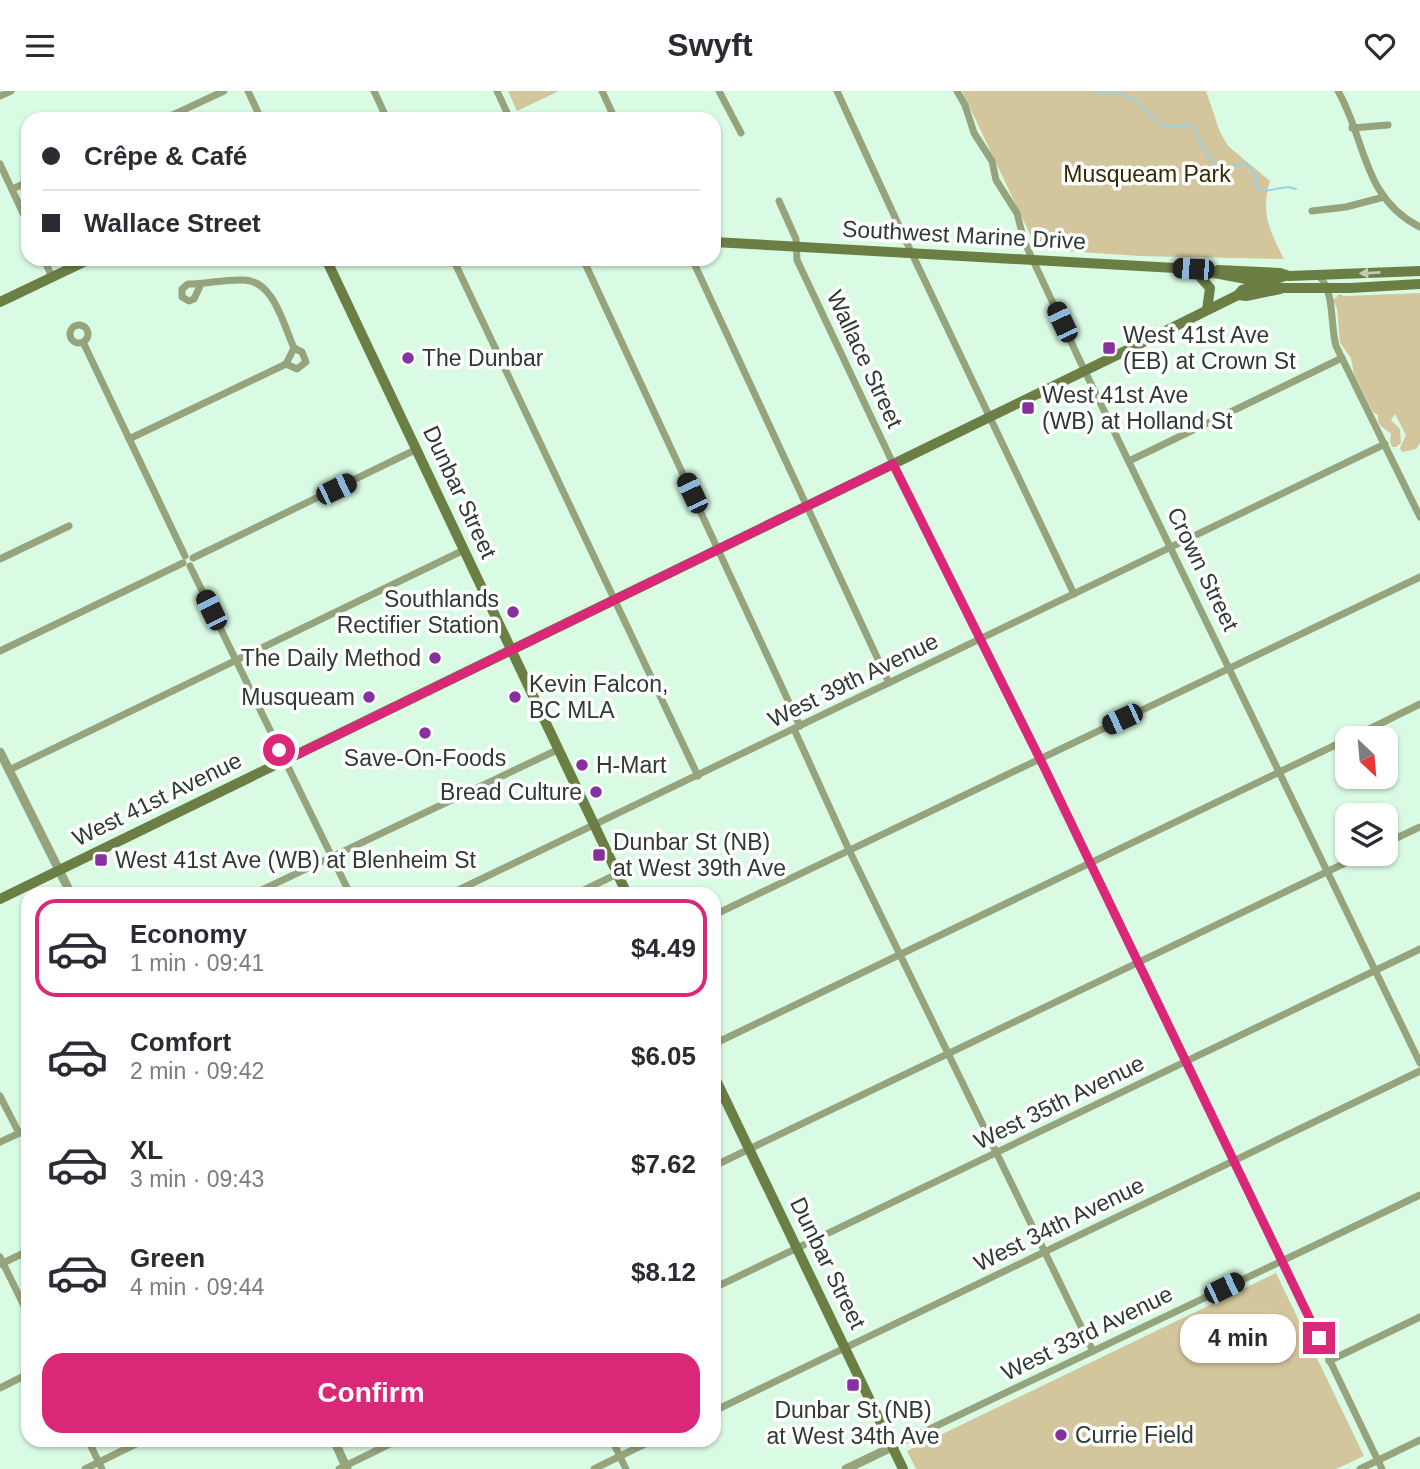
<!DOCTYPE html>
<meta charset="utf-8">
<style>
body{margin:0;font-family:Arial,sans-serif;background:#f7f7f7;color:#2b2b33;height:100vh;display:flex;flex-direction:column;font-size:26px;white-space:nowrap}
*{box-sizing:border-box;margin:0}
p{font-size:23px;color:#7c7c81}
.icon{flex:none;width:38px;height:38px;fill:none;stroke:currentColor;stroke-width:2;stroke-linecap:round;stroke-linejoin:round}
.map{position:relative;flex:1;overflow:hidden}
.drawer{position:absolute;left:21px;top:796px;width:700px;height:560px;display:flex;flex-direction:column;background:#fff;border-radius:21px;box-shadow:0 2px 5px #0004}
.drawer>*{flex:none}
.top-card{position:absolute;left:21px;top:21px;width:700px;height:154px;border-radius:21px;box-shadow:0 2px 5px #0004;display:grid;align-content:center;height:154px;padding:0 21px;background:#fff}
.needle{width:46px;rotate:154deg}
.buttons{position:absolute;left:1335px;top:635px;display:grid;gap:14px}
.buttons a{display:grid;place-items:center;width:63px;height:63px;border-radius:14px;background:#fff;box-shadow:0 2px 5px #0004;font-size:35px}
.end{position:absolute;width:32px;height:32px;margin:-16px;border:9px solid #db2777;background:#fff;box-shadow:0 0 0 4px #fff}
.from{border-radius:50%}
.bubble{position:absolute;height:49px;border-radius:21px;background:#fff;box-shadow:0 2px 5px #0004;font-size:23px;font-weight:700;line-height:49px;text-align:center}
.car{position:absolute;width:21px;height:42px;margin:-21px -10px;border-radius:9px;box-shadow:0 0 5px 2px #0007;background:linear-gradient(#222 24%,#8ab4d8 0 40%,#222 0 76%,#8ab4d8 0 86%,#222 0)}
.top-card b{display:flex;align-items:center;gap:24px;height:66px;font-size:26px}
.top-card b+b{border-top:2px solid #e1e1e2}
.top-card i{width:18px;height:18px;background:#2b2b33}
ul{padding:12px 0 0;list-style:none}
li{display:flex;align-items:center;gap:21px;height:98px;margin:0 14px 10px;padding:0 7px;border:4px solid transparent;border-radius:21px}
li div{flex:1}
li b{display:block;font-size:26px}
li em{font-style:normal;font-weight:700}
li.selected{border-color:#db2777}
li>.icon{width:63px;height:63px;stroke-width:1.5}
.cta{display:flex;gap:14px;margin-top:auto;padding:14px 21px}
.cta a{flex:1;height:80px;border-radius:21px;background:#db2777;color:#fff;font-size:28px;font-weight:700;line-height:80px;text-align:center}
header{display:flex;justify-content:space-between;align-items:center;height:91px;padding:0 21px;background:#fff;font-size:32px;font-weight:700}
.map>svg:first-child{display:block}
.green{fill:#d3c59c}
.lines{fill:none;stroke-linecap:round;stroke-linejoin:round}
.stream{stroke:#98d2e6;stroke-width:2}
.minor{stroke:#96a47d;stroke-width:7}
.tertiary{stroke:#96a47d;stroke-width:9}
.secondary{stroke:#6b7e44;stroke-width:10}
.oneway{fill:#c4cbb4}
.route{stroke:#db2777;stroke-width:9}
.poi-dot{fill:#85319f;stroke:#fff;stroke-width:2.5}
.labels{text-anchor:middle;stroke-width:7;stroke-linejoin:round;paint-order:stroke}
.park-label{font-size:23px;fill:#362a02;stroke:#fff}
.street-label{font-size:23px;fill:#2e3b32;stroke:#fff}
.poi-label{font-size:23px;fill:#2e3b32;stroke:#fff;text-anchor:start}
</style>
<header><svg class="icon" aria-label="menu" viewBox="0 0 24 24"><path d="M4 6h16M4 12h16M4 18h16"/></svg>Swyft<svg class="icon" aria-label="heart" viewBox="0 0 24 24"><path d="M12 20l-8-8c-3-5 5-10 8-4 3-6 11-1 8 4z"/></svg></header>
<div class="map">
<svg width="1420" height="1378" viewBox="0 0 1420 1378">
<rect width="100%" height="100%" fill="#d9fbe4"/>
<g class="green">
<polygon points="508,0 559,0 517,20"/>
<path d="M 962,0 L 1206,0 L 1220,41 L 1228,55 L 1270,90 C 1260,122 1270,140 1284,168 L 1139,165 L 1037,158 Z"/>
<path d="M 1420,202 L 1420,352 L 1416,358 L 1402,361 L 1400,357 L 1406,344 L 1395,323 L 1391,329 L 1400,338 L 1401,352 L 1396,356 L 1392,356 L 1390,351 L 1391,343 C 1384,336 1377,336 1378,324 L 1373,321 L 1354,283 L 1351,267 L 1340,252 L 1337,217 L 1332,208 L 1336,207 L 1339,203 L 1344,205 Z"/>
<polygon points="1276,1182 1364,1365 1336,1378 916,1378 907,1360"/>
</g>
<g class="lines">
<path class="stream" d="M 1093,0 C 1102,5 1111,0 1120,3 C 1124,5 1131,8 1135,10 C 1155,23 1156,44 1187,32 L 1195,37 C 1198,52 1212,77 1230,76 C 1236,75 1240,73 1247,73 L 1256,86 L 1255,92 L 1259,100 C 1273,101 1283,93 1296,98"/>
<g class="minor">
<polyline points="248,0 261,28"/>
<polyline points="374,0 387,28"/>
<polyline points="497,0 510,28"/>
<polyline points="602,0 615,28"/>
<polyline points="719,0 741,42"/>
<polyline points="837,0 905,148 1074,503"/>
<polyline points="957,0 965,14 974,42 992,70 996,89 1017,122 1024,150 1080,270 1420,972"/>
<path d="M 1338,0 C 1366,48 1362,107 1420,136"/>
<polyline points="0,5 11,0"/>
<polyline points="164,28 224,0"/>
<polyline points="1352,37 1388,34"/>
<polyline points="0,73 28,133"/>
<polyline points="12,98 28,91"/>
<polyline points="779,110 796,148 797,169 897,381 1045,678 1382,1378"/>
<polyline points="1312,120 1346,116 1384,106"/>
<polyline points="44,168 52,186"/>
<polyline points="453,168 698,685"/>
<polyline points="583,168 800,635"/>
<polyline points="692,168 889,592"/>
<path d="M 1319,185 C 1335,201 1330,233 1336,255 L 1420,426"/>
<circle cx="79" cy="243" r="9"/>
<polyline points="83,251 185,465"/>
<polyline points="286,273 297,278 306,271 302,261 294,257"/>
<path d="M 129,348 L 286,273 L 294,257 C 283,233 274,190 244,189 C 225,188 206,193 188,193 L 182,198 L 182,206 L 189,210 L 194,208 L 201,193"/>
<polyline points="1129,370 1342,267"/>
<polyline points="193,467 417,358"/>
<polyline points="0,468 69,435"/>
<polyline points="190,475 350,803"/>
<polyline points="0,560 183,472"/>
<polyline points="794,638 849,759 1093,1260"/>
<polyline points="1349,648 1420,613"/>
<polyline points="9,679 464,459"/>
<polyline points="1386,752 1420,736"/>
<polyline points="253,803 557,659"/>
<polyline points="450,803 1385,353"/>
<polyline points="576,803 617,783"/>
<polyline points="714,824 1420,486"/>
<polyline points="714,953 1348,648"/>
<polyline points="0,1005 19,1042"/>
<polyline points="0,1051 28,1038"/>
<polyline points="714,1075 1364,763"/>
<polyline points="0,1166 28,1223"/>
<polyline points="1,1173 28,1160"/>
<polyline points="714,1197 1420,858"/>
<polyline points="1329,1270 1420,1226"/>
<polyline points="0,1297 28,1283"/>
<polyline points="714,1320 1420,980"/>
<polyline points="88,1349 102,1378"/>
<polyline points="612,1349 626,1378"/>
<polyline points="892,1356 1420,1104"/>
<polyline points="85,1378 144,1349"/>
<polyline points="339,1378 398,1349"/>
<polyline points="594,1378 653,1349"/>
<polyline points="1360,1378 1420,1349"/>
</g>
<g class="tertiary">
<polyline points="0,661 71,803"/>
<polyline points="334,1349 347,1378"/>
<polyline points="846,1378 892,1356"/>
</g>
<g class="secondary">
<polyline points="714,151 1193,178 1262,191 1280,197 1350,197 1420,193"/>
<polyline points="326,168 627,803"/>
<polyline points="1193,178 1210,197 1207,219"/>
<polyline points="1218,179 1280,182 1289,185 1420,180"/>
<polyline points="1238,204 1246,205 1280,198"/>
<polyline points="0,211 90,168"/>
<polyline points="0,808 1113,266 1238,204 1242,199 1285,185"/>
<polyline points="714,985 903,1378"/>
</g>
</g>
<defs><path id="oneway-solid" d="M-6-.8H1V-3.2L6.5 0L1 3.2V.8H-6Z" transform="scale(1.75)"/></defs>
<use class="oneway" href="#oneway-solid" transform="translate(1370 182) rotate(177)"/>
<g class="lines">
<polyline class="route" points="279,659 284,670 893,373 1045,678 1319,1247"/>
</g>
<g class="poi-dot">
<rect x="1102" y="250" width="14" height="14" rx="3.5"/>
<circle cx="408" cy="267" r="7"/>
<rect x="1021" y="310" width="14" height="14" rx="3.5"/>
<circle cx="513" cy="521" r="7"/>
<circle cx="435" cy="567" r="7"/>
<circle cx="369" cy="606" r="7"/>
<circle cx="515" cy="606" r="7"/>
<circle cx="425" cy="642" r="7"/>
<circle cx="582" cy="674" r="7"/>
<circle cx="596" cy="701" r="7"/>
<rect x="592" y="757" width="14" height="14" rx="3.5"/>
<rect x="94" y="762" width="14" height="14" rx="3.5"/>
<rect x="846" y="1287" width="14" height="14" rx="3.5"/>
<circle cx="1061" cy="1344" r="7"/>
</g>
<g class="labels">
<g class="park-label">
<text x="1147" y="91">Musqueam Park</text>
</g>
<g class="street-label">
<text transform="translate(964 144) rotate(3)" y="8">Southwest Marine Drive</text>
<text transform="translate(865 268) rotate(65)" y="8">Wallace Street</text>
<text transform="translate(460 401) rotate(65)" y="8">Dunbar Street</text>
<text transform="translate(1203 478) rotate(64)" y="8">Crown Street</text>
<text transform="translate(853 589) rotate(-26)" y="8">West 39th Avenue</text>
<text transform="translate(157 708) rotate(-26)" y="8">West 41st Avenue</text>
<text transform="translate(1059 1011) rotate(-26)" y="8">West 35th Avenue</text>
<text transform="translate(1059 1133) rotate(-26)" y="8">West 34th Avenue</text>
<text transform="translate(828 1172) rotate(64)" y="8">Dunbar Street</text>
<text transform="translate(1087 1242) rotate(-26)" y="8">West 33rd Avenue</text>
</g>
<g class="poi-label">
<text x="1123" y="252">West 41st Ave<tspan x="1123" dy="26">(EB) at Crown St</tspan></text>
<text x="422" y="275">The Dunbar</text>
<text x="1042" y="312">West 41st Ave<tspan x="1042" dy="26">(WB) at Holland St</tspan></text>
<text x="499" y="516" text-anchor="end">Southlands<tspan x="499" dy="26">Rectifier Station</tspan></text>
<text x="421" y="575" text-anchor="end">The Daily Method</text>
<text x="529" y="601">Kevin Falcon,<tspan x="529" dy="26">BC MLA</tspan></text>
<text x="355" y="614" text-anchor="end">Musqueam</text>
<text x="425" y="675" text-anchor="middle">Save-On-Foods</text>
<text x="596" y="682">H-Mart</text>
<text x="582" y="709" text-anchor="end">Bread Culture</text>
<text x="613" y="759">Dunbar St (NB)<tspan x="613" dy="26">at West 39th Ave</tspan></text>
<text x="115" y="777">West 41st Ave (WB) at Blenheim St</text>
<text x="853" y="1327" text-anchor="middle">Dunbar St (NB)<tspan x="853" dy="26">at West 34th Ave</tspan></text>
<text x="1075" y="1352">Currie Field</text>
</g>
</g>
</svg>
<div class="buttons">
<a><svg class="needle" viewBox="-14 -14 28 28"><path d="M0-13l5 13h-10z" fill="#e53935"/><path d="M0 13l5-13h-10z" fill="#7c7c81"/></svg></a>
<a><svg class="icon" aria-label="layers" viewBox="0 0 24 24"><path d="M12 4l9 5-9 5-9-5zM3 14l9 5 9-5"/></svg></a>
</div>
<i class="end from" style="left:279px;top:659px"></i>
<i class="end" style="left:1319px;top:1247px"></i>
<div class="bubble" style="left:1180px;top:1223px;width:116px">4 min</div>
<i class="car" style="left:1193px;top:178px;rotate:273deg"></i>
<i class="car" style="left:1062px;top:231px;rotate:335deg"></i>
<i class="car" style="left:336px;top:398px;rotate:64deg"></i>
<i class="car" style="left:692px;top:402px;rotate:335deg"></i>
<i class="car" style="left:211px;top:519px;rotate:334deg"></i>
<i class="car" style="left:1122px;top:628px;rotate:245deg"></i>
<i class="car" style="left:1224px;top:1197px;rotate:64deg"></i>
<div class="top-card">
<b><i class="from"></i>Crêpe &amp; Café</b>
<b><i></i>Wallace Street</b>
</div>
<section class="drawer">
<ul>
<li class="selected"><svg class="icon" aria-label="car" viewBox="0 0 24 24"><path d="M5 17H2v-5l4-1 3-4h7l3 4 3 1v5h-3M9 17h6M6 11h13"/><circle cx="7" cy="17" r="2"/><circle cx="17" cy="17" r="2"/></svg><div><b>Economy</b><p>1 min · 09:41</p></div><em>$4.49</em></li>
<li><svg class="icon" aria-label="car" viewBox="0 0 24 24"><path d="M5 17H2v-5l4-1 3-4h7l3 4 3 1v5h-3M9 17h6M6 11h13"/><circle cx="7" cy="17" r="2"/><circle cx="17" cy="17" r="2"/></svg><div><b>Comfort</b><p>2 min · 09:42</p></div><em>$6.05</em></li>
<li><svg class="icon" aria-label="car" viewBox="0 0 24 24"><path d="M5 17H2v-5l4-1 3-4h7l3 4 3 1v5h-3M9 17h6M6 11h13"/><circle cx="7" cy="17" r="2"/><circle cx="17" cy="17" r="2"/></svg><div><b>XL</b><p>3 min · 09:43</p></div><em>$7.62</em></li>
<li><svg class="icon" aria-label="car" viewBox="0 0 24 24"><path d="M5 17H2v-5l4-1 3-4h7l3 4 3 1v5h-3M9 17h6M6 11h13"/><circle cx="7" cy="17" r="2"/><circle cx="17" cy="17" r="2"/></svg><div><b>Green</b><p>4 min · 09:44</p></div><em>$8.12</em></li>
</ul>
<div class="cta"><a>Confirm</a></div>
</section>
</div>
